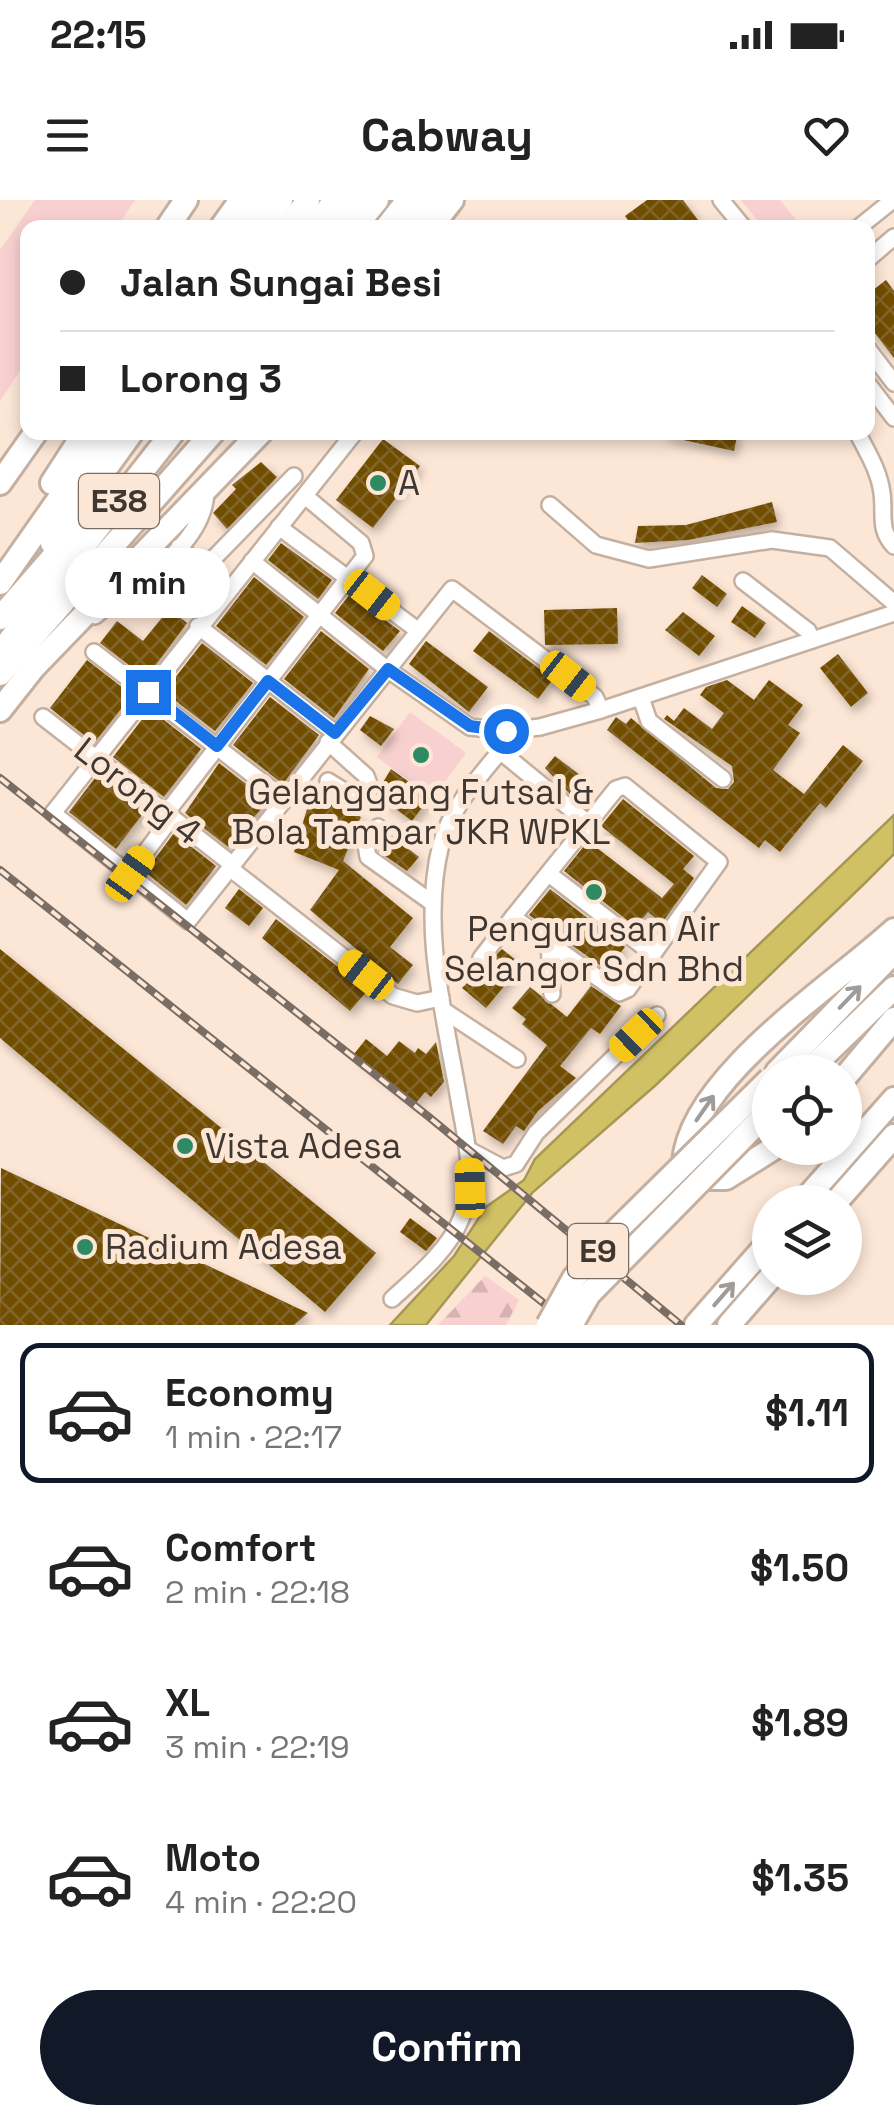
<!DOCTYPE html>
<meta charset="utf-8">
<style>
body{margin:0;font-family:"Space Grotesk",sans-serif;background:#f6f6f6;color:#222;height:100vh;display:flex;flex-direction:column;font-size:38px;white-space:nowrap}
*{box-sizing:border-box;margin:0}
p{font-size:32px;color:#767676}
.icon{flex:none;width:55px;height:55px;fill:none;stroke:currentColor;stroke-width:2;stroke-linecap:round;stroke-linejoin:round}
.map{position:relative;height:1125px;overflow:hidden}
.sheet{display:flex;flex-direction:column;background:#fff;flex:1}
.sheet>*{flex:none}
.hud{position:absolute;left:20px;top:20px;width:855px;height:220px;border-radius:20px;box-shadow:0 5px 15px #0003;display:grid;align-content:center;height:220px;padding:0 40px;background:#fff}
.controls{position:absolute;left:752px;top:855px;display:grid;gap:20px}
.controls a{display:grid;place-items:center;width:110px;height:110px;border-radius:50%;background:#fff;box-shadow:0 5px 15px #0003;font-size:50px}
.end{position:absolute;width:45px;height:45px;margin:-22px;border:12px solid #1a73e8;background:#fff;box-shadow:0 0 0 5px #fff}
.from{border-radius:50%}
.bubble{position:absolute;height:70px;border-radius:35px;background:#fff;box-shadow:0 5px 15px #0003;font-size:32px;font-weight:800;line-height:70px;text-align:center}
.car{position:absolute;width:30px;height:60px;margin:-30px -15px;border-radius:12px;box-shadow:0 0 8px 2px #0007;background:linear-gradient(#f5c518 24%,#345 0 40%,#f5c518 0 76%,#345 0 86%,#f5c518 0)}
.hud b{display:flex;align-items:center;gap:35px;height:95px;font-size:38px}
.hud b+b{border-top:2px solid #e0e0e0}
.hud i{width:25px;height:25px;background:#222}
ul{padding:18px 0 0;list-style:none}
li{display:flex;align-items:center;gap:30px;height:140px;margin:0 20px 15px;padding:0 20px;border:5px solid transparent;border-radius:20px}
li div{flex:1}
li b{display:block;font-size:38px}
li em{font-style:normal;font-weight:800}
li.current{border-color:#111827}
li>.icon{width:90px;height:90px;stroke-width:1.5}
.button{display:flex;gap:20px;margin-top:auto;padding:20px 40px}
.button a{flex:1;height:115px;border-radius:60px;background:#111827;color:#fff;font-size:40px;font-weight:800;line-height:115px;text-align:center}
.status{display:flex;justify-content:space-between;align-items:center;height:70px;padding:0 50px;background:#fff;direction:ltr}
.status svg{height:28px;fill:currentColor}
header{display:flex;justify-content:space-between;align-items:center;height:130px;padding:0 40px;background:#fff;font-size:45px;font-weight:800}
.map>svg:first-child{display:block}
.grass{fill:#f8d0d0}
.forest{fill:url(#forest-firs)}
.water{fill:#d1c165;stroke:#a59855;stroke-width:2.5}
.building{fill:url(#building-cross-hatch);filter:url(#shadow)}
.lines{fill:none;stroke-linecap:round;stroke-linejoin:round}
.minor-casing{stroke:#c4b0a0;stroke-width:20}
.highway-casing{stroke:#c4b0a0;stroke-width:28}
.minor{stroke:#fff;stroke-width:15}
.highway{stroke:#fff;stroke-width:22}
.rail-casing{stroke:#7a6d64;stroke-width:8}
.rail{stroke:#fce6d6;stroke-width:4;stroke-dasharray:11;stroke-linecap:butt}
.highway-bridge-casing{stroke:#c4b0a0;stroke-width:28;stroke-linecap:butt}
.highway-bridge{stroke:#fff;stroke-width:22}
.oneway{stroke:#9f9b98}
.route{stroke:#1a73e8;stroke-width:12}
.poi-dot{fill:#2d8a62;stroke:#fce6d6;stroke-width:4}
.labels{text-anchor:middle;stroke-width:10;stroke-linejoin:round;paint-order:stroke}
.shield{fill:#fce6d6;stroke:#786c62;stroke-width:2.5}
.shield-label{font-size:32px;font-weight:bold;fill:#3f3731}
.poi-label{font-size:35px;fill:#3f3731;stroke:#fce6d6;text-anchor:start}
.street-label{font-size:35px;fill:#3f3731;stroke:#fce6d6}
</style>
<div class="status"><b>22:15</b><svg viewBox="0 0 49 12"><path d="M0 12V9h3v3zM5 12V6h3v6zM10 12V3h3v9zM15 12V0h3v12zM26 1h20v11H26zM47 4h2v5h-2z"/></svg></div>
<header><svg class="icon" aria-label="menu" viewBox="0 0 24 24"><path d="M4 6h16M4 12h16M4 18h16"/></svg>Cabway<svg class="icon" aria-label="heart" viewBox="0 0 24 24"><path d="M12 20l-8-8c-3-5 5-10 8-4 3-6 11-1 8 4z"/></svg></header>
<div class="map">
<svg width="894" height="1125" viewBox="0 0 894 1125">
<defs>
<pattern id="forest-firs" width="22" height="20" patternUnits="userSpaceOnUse" patternTransform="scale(2.5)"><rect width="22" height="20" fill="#f8d0d0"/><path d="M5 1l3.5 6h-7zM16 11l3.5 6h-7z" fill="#d6b3b3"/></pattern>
<pattern id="building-cross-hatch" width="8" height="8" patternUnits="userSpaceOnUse" patternTransform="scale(2.5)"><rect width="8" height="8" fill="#714e04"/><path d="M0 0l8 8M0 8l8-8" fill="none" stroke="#82652a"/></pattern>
<filter id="shadow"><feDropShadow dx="3.5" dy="5.5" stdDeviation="5" flood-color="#0004"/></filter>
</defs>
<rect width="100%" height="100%" fill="#fce6d6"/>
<g class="grass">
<polygon points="35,0 135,0 117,27 28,28 27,160 0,201 0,50"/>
<polygon points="741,0 780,0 802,27 763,27"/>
<polygon points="410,512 466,553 433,598 377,557"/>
</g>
<polygon class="forest" points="485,1076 519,1100 506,1125 438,1125"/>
<polygon class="water" points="894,615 894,654 866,682 657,884 533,992 426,1125 390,1125 454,1056 486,1007 524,980 535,959"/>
<g class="building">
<polygon points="647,0 683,0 704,28 634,28 625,16"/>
<polygon points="886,80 894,91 894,158 868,124 868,94"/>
<polygon points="665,232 738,232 734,251 665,236"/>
<polygon points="383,239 420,266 373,328 336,300"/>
<polygon points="261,262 277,277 227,329 213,313 236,289 232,285"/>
<polygon points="772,302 777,322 688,340 635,343 638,326 686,325"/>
<polygon points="281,343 332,380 318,399 268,360"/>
<polygon points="702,375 727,394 717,407 692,388"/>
<polygon points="254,377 304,417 266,465 216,426"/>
<polygon points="350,394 400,431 383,451 335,413"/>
<polygon points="742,406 766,423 755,438 731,422"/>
<polygon points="617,408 618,444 545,445 544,410"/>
<polygon points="169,409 187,423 146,478 100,443 117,421 143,441"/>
<polygon points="683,412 715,436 699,456 665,430"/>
<polygon points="321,431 369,469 334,518 284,479"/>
<polygon points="489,431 553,479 538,499 473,451"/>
<polygon points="426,441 488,487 469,512 409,464"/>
<polygon points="202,443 253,483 215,531 164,492"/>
<polygon points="838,454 868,493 851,507 820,468"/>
<polygon points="87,460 132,495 94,543 50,508"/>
<polygon points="727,480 754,500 769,480 803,505 788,525 800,533 773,570 804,594 843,545 863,561 826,608 820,603 780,652 765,640 759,648 607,530 616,517 626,524 631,518 716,588 728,589 734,582 732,566 664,519 667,515 674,521 684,508 712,529 724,513 700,495 706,487"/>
<polygon points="270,497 319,535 283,584 233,545"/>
<polygon points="150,509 201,549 164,597 113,557"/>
<polygon points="370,516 394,529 381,546 360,530"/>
<polygon points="555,556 585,579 571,595 545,568"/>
<polygon points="219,563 268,601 228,647 185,613"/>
<polygon points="391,569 430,597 412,621 376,594"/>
<polygon points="98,574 145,611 116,649 69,612"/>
<polygon points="311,596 361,617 343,661 413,718 390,747 413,765 398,784 310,710 339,670 294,652"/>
<polygon points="623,599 694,656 683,669 694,678 662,723 648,712 636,727 564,671 588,641 662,698 674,684 601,626"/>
<polygon points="174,633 216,666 186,705 145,672"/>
<polygon points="389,634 419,657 407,671 378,651"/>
<polygon points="239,689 263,708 249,726 225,708"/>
<polygon points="550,689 625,747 607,770 529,715"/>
<polygon points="276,719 368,790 350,811 262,738"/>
<polygon points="0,749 376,1053 325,1112 0,838"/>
<polygon points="502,749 522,765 486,808 462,788"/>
<polygon points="591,786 621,806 600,834 591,828 560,866 576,878 538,911 524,931 516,926 503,944 483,931 547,845 522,824 526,819 512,808 530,787 567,817"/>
<polygon points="366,839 387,856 399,841 415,853 418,848 426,854 436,842 444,882 431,897 425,892 416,903 354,854"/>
<polygon points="1,968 308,1113 294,1125 0,1125"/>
<polygon points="410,1018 437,1038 426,1051 400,1032"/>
</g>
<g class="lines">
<g class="minor-casing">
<g id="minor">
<polyline points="721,0 744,28"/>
<polyline points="858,28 893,0"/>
<polyline points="868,59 894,37"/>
<polyline points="868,149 894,183"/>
<polyline points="868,184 894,218"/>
<polyline points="355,232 53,613 188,721 452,389 595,497 601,510"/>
<path d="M 857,232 C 867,252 879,270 882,293 C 885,314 878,329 894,346"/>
<polyline points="550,305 596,345 649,359 772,340 830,348 894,403"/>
<polyline points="279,327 416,429"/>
<polyline points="179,347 195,362 213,359 294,276"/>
<polyline points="252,361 387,469 470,527 506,531 540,527 601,510 894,413"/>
<polyline points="743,381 808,431 812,440"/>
<path d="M 95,416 C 133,384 204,348 206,292"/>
<polyline points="198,426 335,533"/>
<polyline points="94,452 284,599"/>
<polyline points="641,498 649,521 723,579"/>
<polyline points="43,517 233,665"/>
<polyline points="328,542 366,576 369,584 357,599 328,581"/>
<polyline points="500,551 588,623"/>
<polygon points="625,586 719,662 628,789 619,793 513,717 616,589"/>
<polyline points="167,612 365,356 361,343 305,296"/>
<polyline points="378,627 366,645 368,657 431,702"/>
<polyline points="231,669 393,796 417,803 441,798"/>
<polyline points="129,674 172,617"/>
<polyline points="549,674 653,754"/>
<polyline points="549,743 552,794"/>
<polyline points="481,758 513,717"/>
<polyline points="446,812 517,859"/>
<polyline points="469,950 503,968 516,964 536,933 657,815"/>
<path d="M 392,1099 C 416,1077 448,1051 461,1019 C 477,980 466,940 459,900 C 445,816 420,728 441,644 C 452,602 491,564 517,531"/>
</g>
</g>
<g class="highway-casing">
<g id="highway">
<polyline points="167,28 186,0"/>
<polyline points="221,28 241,0"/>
<polyline points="242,28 262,0"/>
<polyline points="262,28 281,0"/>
<polyline points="288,28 308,0"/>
<polyline points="314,28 335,0"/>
<polyline points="333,28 355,0"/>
<polyline points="354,28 377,0"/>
<polyline points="386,28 408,0"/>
<polyline points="409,28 431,0"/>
<polyline points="430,28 452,0"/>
<polyline points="0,283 36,232"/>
<polyline points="52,283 85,232"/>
<polyline points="52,343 132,232"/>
<polyline points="0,383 106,232"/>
<polyline points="0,418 73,334"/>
<polyline points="2,450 173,232"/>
<polyline points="0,474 213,232"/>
<polyline points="0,510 34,467 261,232"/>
<polyline points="777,872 894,752"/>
<polyline points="807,872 894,788"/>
<polyline points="845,877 894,819"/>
<path d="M 774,948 L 726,978 L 696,978 L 684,962 C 690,878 834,785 894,730"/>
<polyline points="803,1002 894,899"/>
<polyline points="836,1002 894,936"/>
<polyline points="696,1125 770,1041"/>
<polyline points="729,1125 770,1078"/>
</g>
</g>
<use href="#minor" class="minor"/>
<use href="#highway" class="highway"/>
<g class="rail-casing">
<g id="rail">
<polyline points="0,578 429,917 681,1125"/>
<polyline points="0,670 571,1125"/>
</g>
</g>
<use href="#rail" class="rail"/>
<g class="highway-bridge-casing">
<g id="highway-bridge">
<polyline points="548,1125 574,1078 613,1034 770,879"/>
<polyline points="571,1125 589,1094 770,910"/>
</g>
</g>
<use href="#highway-bridge" class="highway-bridge"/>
</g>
<defs><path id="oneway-shaft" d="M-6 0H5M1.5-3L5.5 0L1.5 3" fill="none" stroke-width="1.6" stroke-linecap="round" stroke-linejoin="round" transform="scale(2.5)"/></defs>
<g class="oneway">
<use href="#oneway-shaft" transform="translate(850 797) rotate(-46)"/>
<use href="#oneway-shaft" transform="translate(705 908) rotate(-55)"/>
<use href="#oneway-shaft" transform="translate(724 1094) rotate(-49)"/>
</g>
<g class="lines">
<polyline class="route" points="148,492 217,546 268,481 335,533 388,469 470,526 506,531"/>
</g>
<g class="poi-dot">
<circle cx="378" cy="283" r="10"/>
<circle cx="421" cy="555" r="10"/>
<circle cx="594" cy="692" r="10"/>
<circle cx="185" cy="946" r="10"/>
<circle cx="85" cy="1047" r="10"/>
</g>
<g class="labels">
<g class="shield">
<rect x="79" y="274" width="80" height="54" rx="8"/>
<rect x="568" y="1024" width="60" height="54" rx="8"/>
</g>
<g class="shield-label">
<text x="119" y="312">E38</text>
<text x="598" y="1062">E9</text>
</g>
<g class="poi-label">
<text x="398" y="295">A</text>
<text x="421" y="604" text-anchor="middle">Gelanggang Futsal &amp;<tspan x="421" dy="40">Bola Tampar JKR WPKL</tspan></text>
<text x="594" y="741" text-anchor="middle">Pengurusan Air<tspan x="594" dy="40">Selangor Sdn Bhd</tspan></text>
<text x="205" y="958">Vista Adesa</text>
<text x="105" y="1059">Radium Adesa</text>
</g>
<g class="street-label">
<text transform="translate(138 591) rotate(38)" y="12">Lorong 4</text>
</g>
</g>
</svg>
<div class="controls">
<a><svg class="icon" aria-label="locate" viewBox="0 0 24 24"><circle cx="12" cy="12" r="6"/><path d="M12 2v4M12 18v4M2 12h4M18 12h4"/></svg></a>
<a><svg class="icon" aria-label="layers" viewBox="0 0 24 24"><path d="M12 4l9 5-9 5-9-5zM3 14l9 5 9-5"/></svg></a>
</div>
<i class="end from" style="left:506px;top:531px"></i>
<i class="end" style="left:148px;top:492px"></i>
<div class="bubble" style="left:65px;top:348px;width:165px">1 min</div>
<i class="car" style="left:372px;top:395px;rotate:128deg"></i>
<i class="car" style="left:568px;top:476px;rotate:128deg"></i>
<i class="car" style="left:130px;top:674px;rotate:36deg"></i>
<i class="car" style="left:366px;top:775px;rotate:308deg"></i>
<i class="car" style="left:636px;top:835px;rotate:226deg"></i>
<i class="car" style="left:470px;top:988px;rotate:359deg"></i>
<div class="hud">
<b><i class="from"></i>Jalan Sungai Besi</b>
<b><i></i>Lorong 3</b>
</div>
</div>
<section class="sheet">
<ul>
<li class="current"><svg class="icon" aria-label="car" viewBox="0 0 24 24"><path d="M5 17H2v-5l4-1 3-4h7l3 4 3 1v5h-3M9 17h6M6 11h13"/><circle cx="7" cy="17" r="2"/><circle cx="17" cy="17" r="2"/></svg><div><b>Economy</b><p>1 min · 22:17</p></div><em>$1.11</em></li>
<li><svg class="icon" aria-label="car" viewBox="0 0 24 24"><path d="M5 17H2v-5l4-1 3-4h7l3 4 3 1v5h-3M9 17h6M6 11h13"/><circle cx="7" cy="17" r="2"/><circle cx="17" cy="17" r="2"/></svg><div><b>Comfort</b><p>2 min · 22:18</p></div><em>$1.50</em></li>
<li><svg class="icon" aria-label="car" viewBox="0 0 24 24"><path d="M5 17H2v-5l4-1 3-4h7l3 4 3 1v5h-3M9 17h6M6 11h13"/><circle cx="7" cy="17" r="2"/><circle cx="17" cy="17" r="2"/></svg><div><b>XL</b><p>3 min · 22:19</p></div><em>$1.89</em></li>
<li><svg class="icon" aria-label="car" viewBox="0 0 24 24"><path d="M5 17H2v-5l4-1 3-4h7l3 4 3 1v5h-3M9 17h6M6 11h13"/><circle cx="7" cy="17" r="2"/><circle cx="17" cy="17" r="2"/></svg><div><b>Moto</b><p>4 min · 22:20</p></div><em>$1.35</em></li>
</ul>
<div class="button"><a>Confirm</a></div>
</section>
